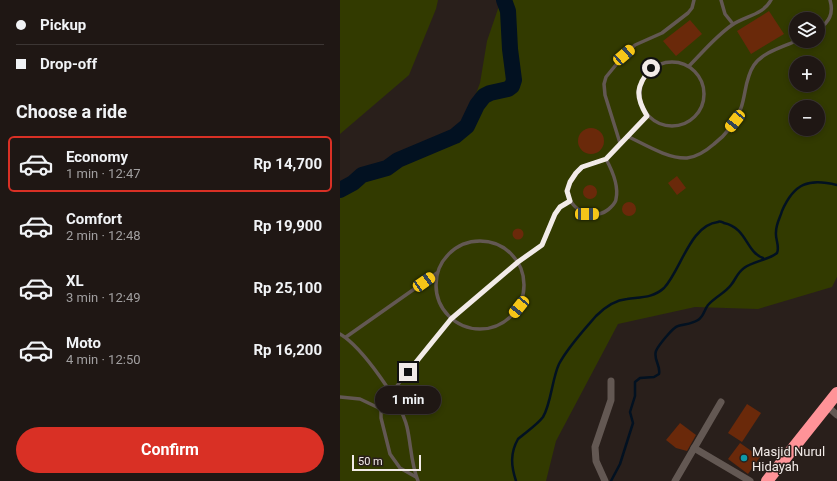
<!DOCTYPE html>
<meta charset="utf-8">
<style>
body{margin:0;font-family:Roboto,sans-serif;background:#27201d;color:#f1f3f6;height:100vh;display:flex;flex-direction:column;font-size:15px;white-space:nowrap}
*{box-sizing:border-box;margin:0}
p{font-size:13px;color:#a19fa0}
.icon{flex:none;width:22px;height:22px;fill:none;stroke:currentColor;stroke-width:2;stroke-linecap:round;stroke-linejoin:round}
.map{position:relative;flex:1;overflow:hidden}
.drawer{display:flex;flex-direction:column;background:#1f1714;width:340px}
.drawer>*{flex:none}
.guide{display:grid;align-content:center;height:88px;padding:0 16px;background:#1f1714}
.controls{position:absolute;left:449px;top:12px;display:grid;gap:8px}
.controls a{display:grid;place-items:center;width:36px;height:36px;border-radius:50%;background:#1f1714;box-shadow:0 2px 6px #0003,0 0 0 1px #3c3634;font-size:20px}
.scale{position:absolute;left:12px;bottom:10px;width:69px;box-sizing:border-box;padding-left:4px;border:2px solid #f2ebe8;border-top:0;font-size:11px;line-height:14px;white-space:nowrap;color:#f2ebe8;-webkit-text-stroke:3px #291f1b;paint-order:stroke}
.end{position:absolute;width:18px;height:18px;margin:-9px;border:5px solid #f2ebe8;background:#111;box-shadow:0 0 0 2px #111}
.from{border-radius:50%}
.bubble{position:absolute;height:28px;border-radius:14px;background:#1f1714;box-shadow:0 2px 6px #0003,0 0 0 1px #3c3634;font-size:13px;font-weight:700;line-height:28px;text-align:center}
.car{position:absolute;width:12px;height:24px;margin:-12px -6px;border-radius:5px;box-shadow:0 0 3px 1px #0007;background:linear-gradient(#f5c518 24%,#345 0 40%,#f5c518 0 76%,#345 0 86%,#f5c518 0)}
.guide b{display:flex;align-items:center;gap:14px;height:38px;font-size:15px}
.guide b+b{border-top:1px solid #3c3634}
.guide i{width:10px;height:10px;background:#f1f3f6}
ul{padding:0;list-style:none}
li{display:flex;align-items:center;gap:12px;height:56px;margin:0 8px 6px;padding:0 8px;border:2px solid transparent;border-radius:6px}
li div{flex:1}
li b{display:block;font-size:15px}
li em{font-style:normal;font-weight:700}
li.on{border-color:#d93025}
li>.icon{width:36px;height:36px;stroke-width:1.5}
h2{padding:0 16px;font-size:18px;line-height:48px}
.action{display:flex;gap:8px;margin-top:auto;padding:8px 16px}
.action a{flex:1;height:46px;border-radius:24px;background:#d93025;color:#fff;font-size:16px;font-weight:700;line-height:46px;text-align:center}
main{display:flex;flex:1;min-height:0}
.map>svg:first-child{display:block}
.green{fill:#323a00;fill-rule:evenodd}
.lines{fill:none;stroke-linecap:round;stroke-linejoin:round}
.stream{stroke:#021121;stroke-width:2.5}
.river{stroke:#021121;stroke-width:16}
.building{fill:#6a290a}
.lane{stroke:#635853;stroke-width:3.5}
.street{stroke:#635853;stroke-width:7}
.highway{stroke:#ff9398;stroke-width:12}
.route{stroke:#f2ebe8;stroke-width:5}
.culture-dot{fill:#0f9aa8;stroke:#291f1b;stroke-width:1.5}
.labels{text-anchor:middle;stroke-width:3;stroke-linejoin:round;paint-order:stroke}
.poi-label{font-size:13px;fill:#f2ebe8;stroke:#291f1b;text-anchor:start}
</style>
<main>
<section class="drawer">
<div class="guide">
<b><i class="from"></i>Pickup</b>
<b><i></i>Drop-off</b>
</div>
<h2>Choose a ride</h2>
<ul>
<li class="on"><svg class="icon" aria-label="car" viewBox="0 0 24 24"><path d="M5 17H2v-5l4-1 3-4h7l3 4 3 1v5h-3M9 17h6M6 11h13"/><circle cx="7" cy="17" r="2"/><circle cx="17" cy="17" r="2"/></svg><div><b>Economy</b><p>1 min · 12:47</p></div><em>Rp 14,700</em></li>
<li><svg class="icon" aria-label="car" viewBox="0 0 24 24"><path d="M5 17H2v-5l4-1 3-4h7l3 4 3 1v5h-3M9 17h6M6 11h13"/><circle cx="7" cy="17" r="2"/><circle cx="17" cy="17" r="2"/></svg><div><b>Comfort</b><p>2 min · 12:48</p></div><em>Rp 19,900</em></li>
<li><svg class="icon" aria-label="car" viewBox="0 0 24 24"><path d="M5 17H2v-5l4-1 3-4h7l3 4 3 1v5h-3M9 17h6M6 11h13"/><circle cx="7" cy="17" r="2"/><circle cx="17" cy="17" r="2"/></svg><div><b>XL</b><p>3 min · 12:49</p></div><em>Rp 25,100</em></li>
<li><svg class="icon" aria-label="car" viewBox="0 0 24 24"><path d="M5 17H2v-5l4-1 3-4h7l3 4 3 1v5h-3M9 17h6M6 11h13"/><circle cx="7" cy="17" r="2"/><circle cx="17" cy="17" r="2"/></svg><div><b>Moto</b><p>4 min · 12:50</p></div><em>Rp 16,200</em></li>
</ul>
<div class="action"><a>Confirm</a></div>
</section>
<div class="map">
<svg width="497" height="481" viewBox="0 0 497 481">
<rect width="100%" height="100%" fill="#291f1b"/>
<g class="green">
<polygon points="0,0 98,0 96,9 69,75 0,134"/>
<path d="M 161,0 L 497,0 L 497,277 L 492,287 L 418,309 L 355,307 L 278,324 L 216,441 L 206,481 L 0,481 L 0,189 L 5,185 L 54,163 L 98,151 L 122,130 L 140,83 L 147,41 ZM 456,19 L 478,19 L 478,41 L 456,41 ZM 456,63 L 478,63 L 478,85 L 456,85 ZM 456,107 L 478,107 L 478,129 L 456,129 Z"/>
</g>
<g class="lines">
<g class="stream">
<path d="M 176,481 C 171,466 170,453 178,439 C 186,432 197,425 203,417 C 211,404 212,379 219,364 C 228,347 243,331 256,316 C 265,307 275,300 287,299 C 301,297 313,298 324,288 C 341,270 350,225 378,222 C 379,221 383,222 384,223 C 407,228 406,252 423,258"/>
<path d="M 271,481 L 280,464 L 293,423 L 290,412 L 295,396 L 295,382 L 300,378 L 314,377 L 319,374 C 321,366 313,359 316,351 C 318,346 333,327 338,326 C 345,324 352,324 358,320 C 364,316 364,310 368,305 C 375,297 385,293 391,285 C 396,279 397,273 404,268 C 413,261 429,260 437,253 C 440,246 435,239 436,232 C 436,224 440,218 442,211 C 454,183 469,178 497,185"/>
</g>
<polyline class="river" points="0,190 13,183 22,175 47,168 58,160 115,136 127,126 137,105 144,96 150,93 168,89 172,86 174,80 170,49 168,11 164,0"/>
</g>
<g class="building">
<polygon points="429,11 444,34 411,54 397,31"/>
<polygon points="350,20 362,34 336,56 323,41"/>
<circle cx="251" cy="141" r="13"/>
<polygon points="337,176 346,188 337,195 328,183"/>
<circle cx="250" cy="192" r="7"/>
<circle cx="289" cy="209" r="7"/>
<circle cx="178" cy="234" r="5.5"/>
<polygon points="407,404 421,413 402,442 388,433"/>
<polygon points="340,423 356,435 347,451 336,448 326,440"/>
<polygon points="400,443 420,457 408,474 388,459"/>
</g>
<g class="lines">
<g class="lane">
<polyline points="381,0 385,14 393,24"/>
<path d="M 478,30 C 489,22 494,14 490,0"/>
<circle cx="332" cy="94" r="32"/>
<path d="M 349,66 C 363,52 376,36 392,25 C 405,16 423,15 431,0"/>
<path d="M 287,136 C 304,144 328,159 347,158 C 357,157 366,151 374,144 C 386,135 395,123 401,108 C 406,94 405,78 414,65 C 423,52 443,47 456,41"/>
<polyline points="280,143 265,95 264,84 266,77 284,55 295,45 322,33 348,13 352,8 354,0"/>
<path d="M 266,159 C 272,170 279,186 276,199 C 276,202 274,204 271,207 C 255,225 220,207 230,183 C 232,177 237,170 243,167 C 250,163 259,162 266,159 Z"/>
<polyline points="266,159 307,116"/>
<circle cx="140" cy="285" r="44"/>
<path d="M 0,334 C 22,347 61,402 67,427 C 71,444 71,464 78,481"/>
<polyline points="6,337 97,273"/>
<polyline points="0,397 20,399 41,409"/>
<polyline points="76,477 60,468 50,454 41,418 41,409 43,403 111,319 178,262 202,245 215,214 220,207 230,201"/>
</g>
<g class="street">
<polyline points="487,406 497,415"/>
<polyline points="354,448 410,481"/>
<polyline points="265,481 256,461 255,447 271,400 271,381"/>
<polyline points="335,481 381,402"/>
</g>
<polyline class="highway" points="427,481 497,393"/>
</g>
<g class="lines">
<path class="route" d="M 68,372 L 111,319 L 178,262 L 202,245 L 215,214 L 220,207 L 230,201 L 227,191 L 230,182 L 236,173 L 242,167 L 266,159 L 307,116 C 295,96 296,86 311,68"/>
</g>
<circle class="culture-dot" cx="404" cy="458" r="4"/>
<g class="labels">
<g class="poi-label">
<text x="412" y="456">Masjid Nurul<tspan x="412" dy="15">Hidayah</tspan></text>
</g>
</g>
</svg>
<div class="controls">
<a><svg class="icon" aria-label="layers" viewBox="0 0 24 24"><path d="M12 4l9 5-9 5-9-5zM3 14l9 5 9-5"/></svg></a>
<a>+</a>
<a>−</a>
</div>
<div class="scale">50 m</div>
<i class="end from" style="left:311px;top:68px"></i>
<i class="end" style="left:68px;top:372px"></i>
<div class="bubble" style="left:35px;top:386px;width:66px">1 min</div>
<i class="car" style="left:284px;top:55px;rotate:49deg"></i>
<i class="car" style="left:395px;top:121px;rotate:218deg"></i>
<i class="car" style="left:247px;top:214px;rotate:90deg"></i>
<i class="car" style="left:84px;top:282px;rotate:55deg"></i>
<i class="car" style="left:179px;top:307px;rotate:219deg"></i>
</div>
</main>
